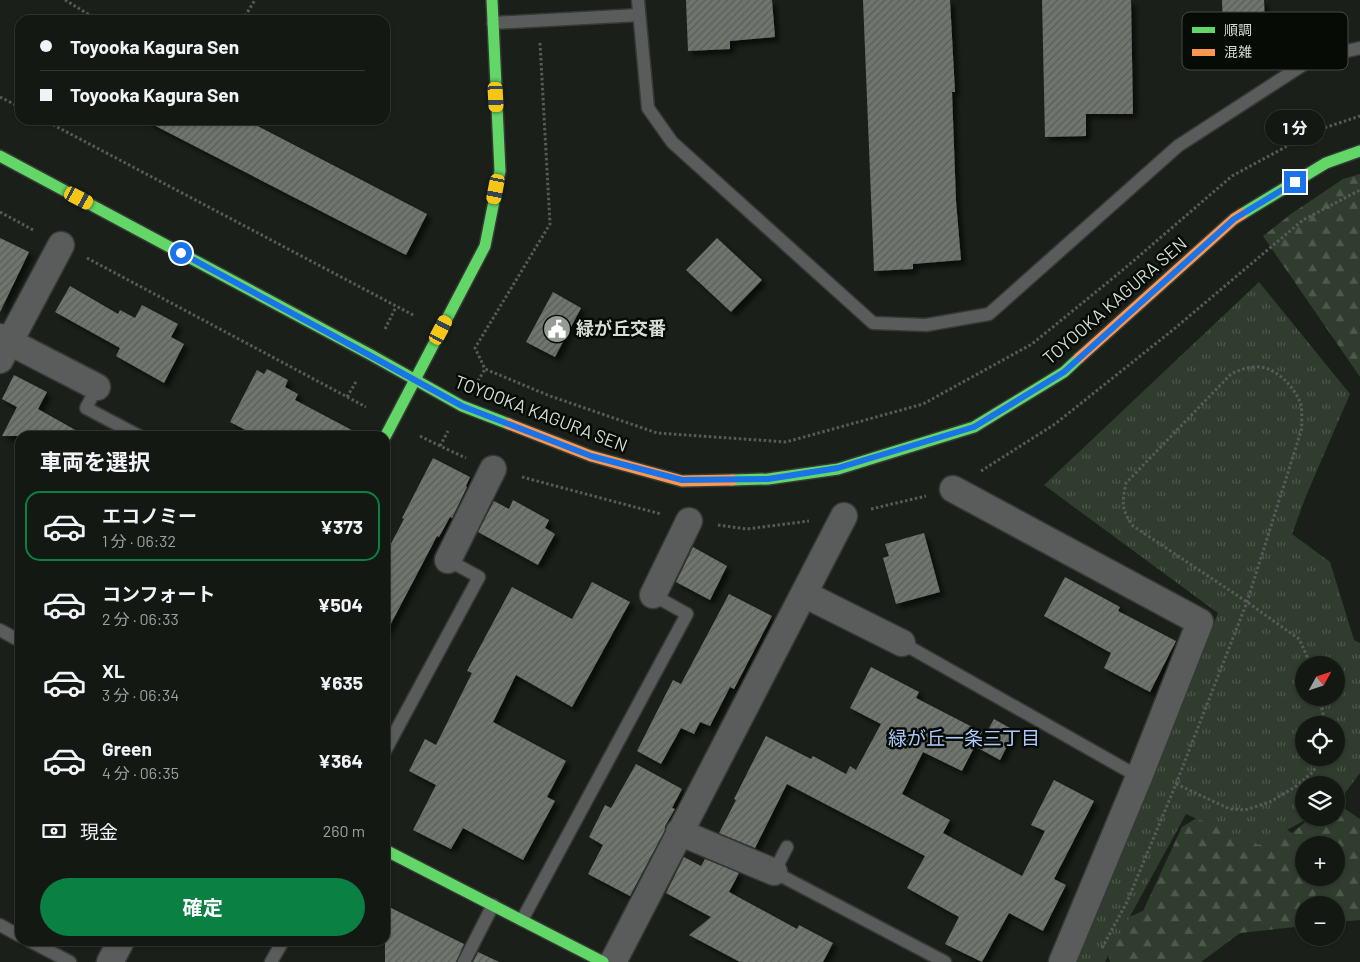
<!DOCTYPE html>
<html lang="ja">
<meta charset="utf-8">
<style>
body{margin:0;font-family:Barlow,"Noto Sans JP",sans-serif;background:#212521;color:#f1f3f6;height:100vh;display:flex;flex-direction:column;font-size:19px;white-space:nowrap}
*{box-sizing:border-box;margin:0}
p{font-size:16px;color:#9da0a0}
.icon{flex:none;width:28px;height:28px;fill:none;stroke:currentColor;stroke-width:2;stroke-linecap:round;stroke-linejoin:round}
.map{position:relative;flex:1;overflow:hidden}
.drawer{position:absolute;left:15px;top:431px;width:375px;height:515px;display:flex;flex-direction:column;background:#141813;border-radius:15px;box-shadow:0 1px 4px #0004,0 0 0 1px #333733}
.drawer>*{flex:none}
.banner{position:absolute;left:15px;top:15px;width:375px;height:110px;border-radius:15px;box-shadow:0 1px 4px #0004,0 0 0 1px #333733;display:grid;align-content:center;height:110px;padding:0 25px;background:#141813}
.needle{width:32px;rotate:50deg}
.buttons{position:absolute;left:1295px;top:656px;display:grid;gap:10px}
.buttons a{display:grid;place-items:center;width:50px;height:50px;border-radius:50%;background:#141813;box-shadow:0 1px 4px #0004,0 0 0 1px #333733;font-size:25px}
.end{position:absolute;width:22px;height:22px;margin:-11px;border:6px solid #1a73e8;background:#fff;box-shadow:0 0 0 2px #fff}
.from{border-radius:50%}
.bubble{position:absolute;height:35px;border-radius:18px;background:#141813;box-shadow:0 1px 4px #0004,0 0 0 1px #333733;font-size:16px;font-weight:700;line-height:35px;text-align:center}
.car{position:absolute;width:15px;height:30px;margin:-15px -8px;border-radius:6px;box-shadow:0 0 4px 1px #0007;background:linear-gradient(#f5c518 24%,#345 0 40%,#f5c518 0 76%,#345 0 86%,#f5c518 0)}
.banner b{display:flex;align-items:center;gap:18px;height:48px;font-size:19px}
.banner b+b{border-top:1px solid #333733}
.banner i{width:12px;height:12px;background:#f1f3f6}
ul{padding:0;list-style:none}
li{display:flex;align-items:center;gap:15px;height:70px;margin:0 10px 8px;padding:0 15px;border:2px solid transparent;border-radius:15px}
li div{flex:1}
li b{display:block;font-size:19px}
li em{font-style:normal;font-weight:700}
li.on{border-color:#0b8043}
li>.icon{width:45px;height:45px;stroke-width:1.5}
h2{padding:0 25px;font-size:22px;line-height:60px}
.pay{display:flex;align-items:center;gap:12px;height:55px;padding:0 25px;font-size:19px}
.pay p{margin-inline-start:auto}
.action{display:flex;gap:10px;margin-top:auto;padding:10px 25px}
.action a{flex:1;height:58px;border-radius:30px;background:#0b8043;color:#fff;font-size:20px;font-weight:700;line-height:58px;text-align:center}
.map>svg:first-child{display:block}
.forest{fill:url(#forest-firs);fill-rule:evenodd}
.park{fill:url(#park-tufts);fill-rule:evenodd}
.building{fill:url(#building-hatch);filter:url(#shadow)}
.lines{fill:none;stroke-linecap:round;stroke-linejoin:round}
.lane-casing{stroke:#353a34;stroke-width:15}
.street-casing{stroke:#353a34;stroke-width:29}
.fast-casing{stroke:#353a34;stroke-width:14}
.slow-casing{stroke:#353a34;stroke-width:14}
.path{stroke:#575b59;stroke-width:3;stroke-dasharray:2.5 2.5;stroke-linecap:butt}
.lane{stroke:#5a5c5c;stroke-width:12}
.street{stroke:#5a5c5c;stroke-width:26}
.fast{stroke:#63d668;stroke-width:11}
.slow{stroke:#ff974d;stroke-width:11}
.route{stroke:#1a73e8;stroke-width:6}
.labels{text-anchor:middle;stroke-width:5;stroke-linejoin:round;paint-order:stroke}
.street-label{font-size:18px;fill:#d7ded5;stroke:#070b06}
.poi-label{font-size:18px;font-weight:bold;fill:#d7ded5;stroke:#070b06;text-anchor:start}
.neighbourhood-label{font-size:19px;fill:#aecaff;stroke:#070b06}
.key{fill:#070b06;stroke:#454a44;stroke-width:1}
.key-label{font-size:14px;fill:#d7ded5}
</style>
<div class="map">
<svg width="1360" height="962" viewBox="0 0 1360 962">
<defs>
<pattern id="forest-firs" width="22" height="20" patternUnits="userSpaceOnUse" patternTransform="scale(1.25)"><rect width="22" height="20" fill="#303d2e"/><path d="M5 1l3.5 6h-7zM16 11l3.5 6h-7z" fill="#4d594b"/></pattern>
<pattern id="park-tufts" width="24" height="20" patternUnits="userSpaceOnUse" patternTransform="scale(1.25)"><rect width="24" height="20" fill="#303d2e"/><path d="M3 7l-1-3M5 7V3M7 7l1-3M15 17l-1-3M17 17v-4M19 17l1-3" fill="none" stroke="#4d594b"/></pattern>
<pattern id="building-hatch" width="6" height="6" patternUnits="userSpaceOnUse" patternTransform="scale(1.25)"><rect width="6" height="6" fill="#6f756e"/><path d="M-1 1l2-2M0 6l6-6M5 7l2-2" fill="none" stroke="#5a5e59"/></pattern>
<filter id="shadow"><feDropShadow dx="4.5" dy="4.5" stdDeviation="2.5" flood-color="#0009"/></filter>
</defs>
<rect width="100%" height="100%" fill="#1a2019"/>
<g class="forest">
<polygon points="1360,174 1360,377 1263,236 1291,214 1343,179"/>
<path d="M 1232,796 L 1292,833 L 1310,818 L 1336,818 L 1336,803 L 1360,819 L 1360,920 L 1336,922 L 1336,905 L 1304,905 L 1304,926 L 1240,933 L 1201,962 L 1110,962 L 1106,942 L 1122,920 L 1143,911 L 1182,827 ZM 1304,845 L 1336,845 L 1336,878 L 1304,878 Z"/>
</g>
<path class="park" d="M 1259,282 L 1350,394 L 1306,496 L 1292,534 L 1330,562 L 1354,640 L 1360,643 L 1360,773 L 1339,801 L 1336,802 L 1336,785 L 1304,785 L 1304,818 L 1309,818 L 1259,845 L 1186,814 L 1105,962 L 1075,962 L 1218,613 L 1044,485 ZM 1304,665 L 1336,665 L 1336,698 L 1304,698 ZM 1304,725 L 1336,725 L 1336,758 L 1304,758 Z"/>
<g class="building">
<polygon points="686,0 772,0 775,37 730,41 730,49 688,51"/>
<polygon points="863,0 950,0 955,92 952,92 956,201 961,260 913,264 913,269 874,271"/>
<polygon points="1042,0 1131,0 1133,114 1086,114 1086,136 1045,137"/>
<polygon points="1222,0 1264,0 1265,27 1223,29"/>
<polygon points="144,120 246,120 427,214 406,255"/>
<polygon points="0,238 29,252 0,312"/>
<polygon points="717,238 762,280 731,312 686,270"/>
<polygon points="70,286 118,314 120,310 135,318 142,305 178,324 171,337 184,344 164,383 116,356 120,348 55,312"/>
<polygon points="553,292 581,308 555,357 526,342"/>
<polygon points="267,369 288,380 285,387 298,394 295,400 363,436 257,436 230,422 257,370 264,374"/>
<polygon points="14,375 47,392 38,409 86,436 2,436 17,407 2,399"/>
<polygon points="433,458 470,477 466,486 467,487 452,518 450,517 439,537 437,536 385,635 385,555 404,519 402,518"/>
<polygon points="513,500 549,520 545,528 555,534 538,565 478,532 494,501 509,509"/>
<polygon points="924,533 940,592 896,604 883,558 889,556 885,544"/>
<polygon points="693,547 727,566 710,600 676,582"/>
<polygon points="1065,577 1120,607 1118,611 1176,641 1150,692 1104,668 1111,653 1044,616"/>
<polygon points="592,582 630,602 572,707 516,675 493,722 566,761 547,797 555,801 523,860 463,828 451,849 413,830 436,785 409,771 425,739 436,745 472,673 467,671 512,587 572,619"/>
<polygon points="729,594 772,616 734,689 730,687 710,726 700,722 694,734 681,728 661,764 637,751 673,680 681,684"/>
<polygon points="871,667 919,692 916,698 982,732 962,771 923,752 902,794 950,820 943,833 1022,876 1045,831 1031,825 1054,780 1094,801 1054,879 1066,885 1043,931 1009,913 982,962 945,944 959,917 907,888 925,856 787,784 755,848 719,833 736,800 734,799 766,736 811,759 813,756 846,774 850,766 856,770 881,724 850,708"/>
<polygon points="994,719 1015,731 1000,760 978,748"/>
<polygon points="636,764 682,789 672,808 675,809 665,826 665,830 630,896 588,874 603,845 589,837 605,805 611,808"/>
<polygon points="684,857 701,866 705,859 739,873 729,892 797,929 799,925 833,943 823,962 740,962 689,935 711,917 666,893"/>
<polygon points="385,905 464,944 456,962 385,962"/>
<polygon points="478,952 499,962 473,962"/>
</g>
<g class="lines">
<g class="lane-casing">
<g id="lane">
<polyline points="638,0 648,108 672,142 873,323 926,325 989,314 1178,146 1312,59 1360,48"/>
<polyline points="493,23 639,15"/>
<polyline points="97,387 86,408 139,436"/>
<polyline points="0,630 20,641"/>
<polyline points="902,643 1139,777"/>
<polyline points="385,751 479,577 448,560"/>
<polyline points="787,847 774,872 945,962"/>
<polyline points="522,920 687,614 653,595"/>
<polyline points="0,925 20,936"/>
<polyline points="30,941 70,962"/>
<polyline points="271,962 283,941"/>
<polyline points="464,962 493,905"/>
</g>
</g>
<g class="street-casing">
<g id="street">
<polyline points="0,337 97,387"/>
<polyline points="0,360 61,245"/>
<polyline points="953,489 1200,622 1139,777 1062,962"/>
<polyline points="448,560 493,469"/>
<polyline points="804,594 902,643"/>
<polyline points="653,595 689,521"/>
<polyline points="679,832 774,872"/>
<polyline points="110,962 121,941"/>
<polyline points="613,962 844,516"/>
</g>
</g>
<g class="fast-casing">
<g id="fast">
<polyline points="0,156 371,355 462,406 509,424"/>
<polyline points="1242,214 1326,163 1360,151"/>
<polyline points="385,437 485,246 500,171 492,0"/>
<polyline points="732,480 768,479 838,469 974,427 1064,372 1079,358"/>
<polyline points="385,850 603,962"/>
</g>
</g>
<g class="slow-casing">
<g id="slow">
<polyline points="1079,358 1234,219 1242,214"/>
<polyline points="509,424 591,456 682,481 732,480"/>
</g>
</g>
<g class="path">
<polyline points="65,0 98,20"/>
<polyline points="195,20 245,16 255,0"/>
<polyline points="540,43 550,224 475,348 485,369 550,396 657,433 786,442 923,404 1032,344 1124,269 1232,176 1315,131 1360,116"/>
<polyline points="0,97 20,107"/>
<polyline points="44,120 415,316"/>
<polyline points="54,125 57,120"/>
<polyline points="0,212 35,231"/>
<polyline points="87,258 366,407"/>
<polyline points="385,329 396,307"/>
<polyline points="478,381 485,369"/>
<polyline points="347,397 357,380"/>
<polyline points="420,436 440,446 466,458"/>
<polyline points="440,446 448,431"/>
<polyline points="981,471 1055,424 1174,329 1303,220 1360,190"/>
<polyline points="522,477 661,514"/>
<polyline points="871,509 926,496"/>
<polyline points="718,525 747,529 809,521"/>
<polyline points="1319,698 1326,725"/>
<polyline points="1176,784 1230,809 1245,810 1270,802 1295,787 1313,772 1320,758"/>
<path d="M 1102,948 L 1127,902 L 1176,784 L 1247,602 L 1302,428 C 1301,420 1303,409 1300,402 C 1294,386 1274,366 1257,367 C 1247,367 1239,370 1231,374 L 1126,483 C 1122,503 1121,509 1133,526 L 1247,602 L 1299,639 L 1311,665"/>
</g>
<use href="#lane" class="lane"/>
<use href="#street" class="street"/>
<use href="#fast" class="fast"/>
<use href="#slow" class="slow"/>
</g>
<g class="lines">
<polyline class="route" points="181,253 371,356 462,406 591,456 682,480 768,479 838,468 974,427 1064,372 1234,219 1295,182"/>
</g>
<defs>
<g id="civic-disc" transform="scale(1.4375)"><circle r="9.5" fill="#959c93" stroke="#070b06"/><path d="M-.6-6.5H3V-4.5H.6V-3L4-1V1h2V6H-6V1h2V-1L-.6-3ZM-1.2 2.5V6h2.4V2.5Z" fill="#fff"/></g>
</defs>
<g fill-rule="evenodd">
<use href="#civic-disc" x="557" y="329"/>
</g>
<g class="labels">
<g class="street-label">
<text transform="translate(1115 301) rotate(-41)" y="6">TOYOOKA KAGURA SEN</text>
<text transform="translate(541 414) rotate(21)" y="6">TOYOOKA KAGURA SEN</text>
</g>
<g class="poi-label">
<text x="576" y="335">緑が丘交番</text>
</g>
<g class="neighbourhood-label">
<text x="964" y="745">緑が丘一条三丁目</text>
</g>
</g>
<rect x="1182" y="12" width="166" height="58" rx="8" class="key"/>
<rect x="1192" y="27" width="23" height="6" fill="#63d668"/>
<rect x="1192" y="49" width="23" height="7" fill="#ff974d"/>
<g class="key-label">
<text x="1224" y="35">順調</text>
<text x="1224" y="57">混雑</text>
</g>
</svg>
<div class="buttons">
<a><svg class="needle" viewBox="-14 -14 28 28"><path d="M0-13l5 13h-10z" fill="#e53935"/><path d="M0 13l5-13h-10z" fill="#9da0a0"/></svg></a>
<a><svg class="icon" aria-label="locate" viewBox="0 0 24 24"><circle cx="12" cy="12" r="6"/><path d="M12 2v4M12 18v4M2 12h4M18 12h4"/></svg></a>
<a><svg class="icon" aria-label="layers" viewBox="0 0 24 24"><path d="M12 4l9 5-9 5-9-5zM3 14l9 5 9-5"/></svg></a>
<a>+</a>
<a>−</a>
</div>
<i class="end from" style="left:181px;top:253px"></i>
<i class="end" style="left:1295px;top:182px"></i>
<div class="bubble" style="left:1265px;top:110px;width:60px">1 分</div>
<i class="car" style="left:496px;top:97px;rotate:177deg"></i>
<i class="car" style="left:496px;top:189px;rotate:191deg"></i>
<i class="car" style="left:79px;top:198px;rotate:118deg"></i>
<i class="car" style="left:441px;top:330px;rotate:28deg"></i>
<div class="banner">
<b><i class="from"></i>Toyooka Kagura Sen</b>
<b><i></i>Toyooka Kagura Sen</b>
</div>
<section class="drawer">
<h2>車両を選択</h2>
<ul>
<li class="on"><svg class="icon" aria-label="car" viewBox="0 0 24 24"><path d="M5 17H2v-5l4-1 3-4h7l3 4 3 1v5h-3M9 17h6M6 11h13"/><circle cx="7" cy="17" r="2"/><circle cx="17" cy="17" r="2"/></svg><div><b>エコノミー</b><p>1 分 · 06:32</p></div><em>¥373</em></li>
<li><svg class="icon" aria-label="car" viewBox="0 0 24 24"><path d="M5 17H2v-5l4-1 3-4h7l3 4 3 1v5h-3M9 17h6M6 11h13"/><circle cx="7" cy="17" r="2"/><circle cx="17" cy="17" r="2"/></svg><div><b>コンフォート</b><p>2 分 · 06:33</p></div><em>¥504</em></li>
<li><svg class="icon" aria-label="car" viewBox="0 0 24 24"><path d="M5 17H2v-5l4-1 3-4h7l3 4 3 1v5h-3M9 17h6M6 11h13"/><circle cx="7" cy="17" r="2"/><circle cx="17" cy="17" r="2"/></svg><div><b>XL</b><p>3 分 · 06:34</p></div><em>¥635</em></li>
<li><svg class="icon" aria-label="car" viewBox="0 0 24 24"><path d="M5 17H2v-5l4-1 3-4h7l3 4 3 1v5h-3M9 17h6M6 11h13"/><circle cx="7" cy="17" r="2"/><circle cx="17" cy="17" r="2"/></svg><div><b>Green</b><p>4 分 · 06:35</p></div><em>¥364</em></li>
</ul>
<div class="pay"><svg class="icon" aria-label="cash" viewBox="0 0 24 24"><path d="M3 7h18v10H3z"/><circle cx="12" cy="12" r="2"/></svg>現金<p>260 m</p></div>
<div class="action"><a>確定</a></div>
</section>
</div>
